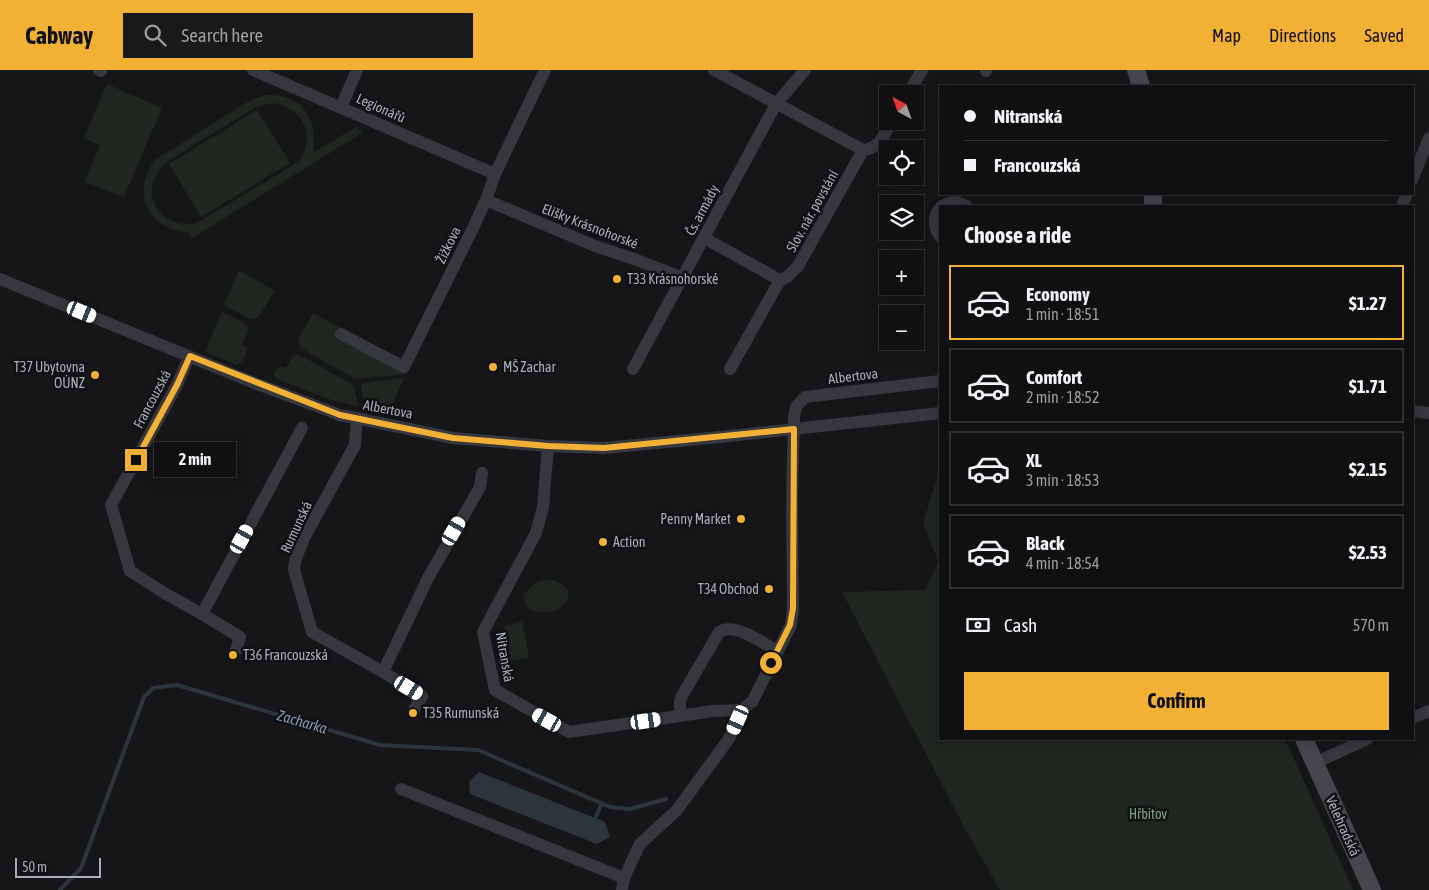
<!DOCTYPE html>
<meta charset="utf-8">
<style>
body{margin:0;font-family:"Asap Condensed",sans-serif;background:#19191b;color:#f1f3f6;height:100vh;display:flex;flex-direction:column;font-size:19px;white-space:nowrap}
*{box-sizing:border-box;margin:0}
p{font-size:16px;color:#9c9d9f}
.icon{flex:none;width:28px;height:28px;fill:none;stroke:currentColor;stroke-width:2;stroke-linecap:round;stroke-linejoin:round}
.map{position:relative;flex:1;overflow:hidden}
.side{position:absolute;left:939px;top:135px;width:475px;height:535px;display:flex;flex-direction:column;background:#101012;border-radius:0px;box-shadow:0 2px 12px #0003,0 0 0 1px #303032}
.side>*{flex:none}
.guide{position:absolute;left:939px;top:15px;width:475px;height:110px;border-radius:0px;box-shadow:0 2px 12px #0003,0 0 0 1px #303032;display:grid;align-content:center;height:110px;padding:0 25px;background:#101012}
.needle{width:32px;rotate:319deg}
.tools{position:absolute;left:879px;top:15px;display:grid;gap:10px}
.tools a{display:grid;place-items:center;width:45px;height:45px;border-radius:0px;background:#101012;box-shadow:0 2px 12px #0003,0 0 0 1px #303032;font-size:25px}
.scale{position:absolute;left:15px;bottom:12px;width:86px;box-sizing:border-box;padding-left:5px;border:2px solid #a8adb8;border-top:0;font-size:14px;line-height:18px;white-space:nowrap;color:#a8adb8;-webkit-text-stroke:4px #111113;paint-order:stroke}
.end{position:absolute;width:22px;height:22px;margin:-11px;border:6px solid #f2b134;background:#111;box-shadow:0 0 0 2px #111}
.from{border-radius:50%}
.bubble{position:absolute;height:35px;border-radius:0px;background:#101012;box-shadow:0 2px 12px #0003,0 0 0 1px #303032;font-size:16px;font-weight:700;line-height:35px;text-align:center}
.car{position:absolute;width:15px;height:30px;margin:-15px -8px;border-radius:6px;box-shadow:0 0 4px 1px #0007;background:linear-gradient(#fff 24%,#345 0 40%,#fff 0 76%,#345 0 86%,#fff 0)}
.guide b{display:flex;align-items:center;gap:18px;height:48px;font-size:19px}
.guide b+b{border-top:1px solid #303032}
.guide i{width:12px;height:12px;background:#f1f3f6}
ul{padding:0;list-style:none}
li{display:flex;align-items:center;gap:15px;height:75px;margin:0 10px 8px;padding:0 15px;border:2px solid #303032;border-radius:0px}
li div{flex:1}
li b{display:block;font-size:19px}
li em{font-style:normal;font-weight:700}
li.current{border-color:#f2b134}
li>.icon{width:45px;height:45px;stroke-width:1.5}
h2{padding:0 25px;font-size:22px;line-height:60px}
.pay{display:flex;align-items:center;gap:12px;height:55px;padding:0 25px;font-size:19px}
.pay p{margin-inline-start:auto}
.button{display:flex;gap:10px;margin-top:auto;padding:10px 25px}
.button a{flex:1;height:58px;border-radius:0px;background:#f2b134;color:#111;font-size:20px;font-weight:700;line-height:58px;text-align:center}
header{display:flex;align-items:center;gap:30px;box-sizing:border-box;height:70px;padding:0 25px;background:#f2b134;color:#111}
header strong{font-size:24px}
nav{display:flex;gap:28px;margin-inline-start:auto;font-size:18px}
.search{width:350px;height:45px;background:#19191b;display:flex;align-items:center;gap:12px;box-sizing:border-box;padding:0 18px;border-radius:0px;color:#9c9d9f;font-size:19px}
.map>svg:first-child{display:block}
.green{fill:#1e261f;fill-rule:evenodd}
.water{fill:#2c353c}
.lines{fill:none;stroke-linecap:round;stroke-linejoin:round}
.stream{stroke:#2c353c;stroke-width:4}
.street{stroke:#37383d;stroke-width:12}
.secondary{stroke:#45474d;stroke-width:18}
.route{stroke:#f2b134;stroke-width:6}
.poi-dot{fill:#f2b134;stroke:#111113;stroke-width:2}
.labels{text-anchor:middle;stroke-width:5;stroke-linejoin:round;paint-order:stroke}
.street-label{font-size:14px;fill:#a8adb8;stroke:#111113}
.poi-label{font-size:14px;fill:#a8adb8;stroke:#111113;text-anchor:start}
.park-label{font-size:14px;fill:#7fa381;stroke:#111113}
.water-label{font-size:15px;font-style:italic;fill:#7f9bb3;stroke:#111113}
</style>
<header>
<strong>Cabway</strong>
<div class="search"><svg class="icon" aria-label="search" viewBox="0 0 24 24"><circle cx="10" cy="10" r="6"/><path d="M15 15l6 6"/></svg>Search here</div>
<nav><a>Map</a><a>Directions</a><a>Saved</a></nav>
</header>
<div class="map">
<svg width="1429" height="820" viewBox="0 0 1429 820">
<rect width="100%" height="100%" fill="#161618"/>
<g class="green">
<polygon points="107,14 162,38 124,127 85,112 100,75 84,68"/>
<path d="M 266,25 C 302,23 319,49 313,83 L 357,56 L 362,63 L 192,168 L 189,163 C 149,160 130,123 155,90 L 250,30 ZM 272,33 C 298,35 316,62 302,86 C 299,91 294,94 290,97 L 197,153 C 169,160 142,135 155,106 C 159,98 165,94 171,89 L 256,37 Z"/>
<polygon points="257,40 290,93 201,147 169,94"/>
<polygon points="239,200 275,221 258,248 250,249 224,235"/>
<path d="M 222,242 L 246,254 C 251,261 245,267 242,274 L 247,278 C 247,284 243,292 237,295 L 205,282 Z"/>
<polygon points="313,243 343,259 407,302 405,304 356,309 302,279 300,276 298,269"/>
<polygon points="294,285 300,285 353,315 359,337 332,330 276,309 274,304 276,299 280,296 286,298"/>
<polygon points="404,308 388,344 366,338 361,320 363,313"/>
<polygon points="940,404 940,669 1285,669 1353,820 1000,820 964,757 842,522 926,520 938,491 923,453 937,408"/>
<path d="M 548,509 C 596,519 547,562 524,533 L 523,525 L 536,512 Z"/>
<polygon points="522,552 529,588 511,591 504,556"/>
</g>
<polygon class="water" points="479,702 605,752 610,767 597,774 470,724 469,712"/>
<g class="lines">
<g class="stream">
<polyline points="595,749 602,733"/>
<polyline points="60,820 81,798 144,627 153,618 177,615 380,675 478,680 610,737 630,739 666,729"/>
</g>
<g class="street">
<polyline points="99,0 101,1"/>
<polyline points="253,0 495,104"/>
<polyline points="714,0 863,80"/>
<polyline points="986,1 986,0"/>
<polyline points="908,24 922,0"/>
<polyline points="341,37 357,0"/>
<polyline points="1412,110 1429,68"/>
<polyline points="486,130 595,176 637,190 683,208"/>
<path d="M 942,136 C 950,131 958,131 966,136"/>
<polyline points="1402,136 1407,124"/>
<path d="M 940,138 C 933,147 933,157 940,166"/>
<polyline points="704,168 780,210"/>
<polyline points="0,209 252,312 340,345 453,368 548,376 604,378 720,367 940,343"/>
<polyline points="341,264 404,297 473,158 486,130 495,104 545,0"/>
<polyline points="189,287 177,315 111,435 130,501 166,524 202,544 302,358"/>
<polyline points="633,299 776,34 805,0"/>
<path d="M 730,299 L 780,210 L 787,207 L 798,196 L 863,80 C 880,78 884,65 892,51"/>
<polyline points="1412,341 1429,343"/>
<polyline points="357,348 355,375 304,468 295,491 294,500 312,562 383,602 428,508 480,417 482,403"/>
<polyline points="548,376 543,437 536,463 483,562 495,620 569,662 713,641 741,640 752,632 791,555 793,538 792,426 794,347 796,337 805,327 940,311"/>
<polyline points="202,544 240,567 236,580"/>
<polyline points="383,602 422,626 415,638"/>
<path d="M 680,646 L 680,631 L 682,626 L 719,562 C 736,552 762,573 777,581"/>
<polyline points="1412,648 1429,641"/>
<polyline points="1315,693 1367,669"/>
<polyline points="401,719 624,808"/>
<polyline points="622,820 624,808 640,774 677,740 728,670 739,650 741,640"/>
</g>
<g class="secondary">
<polyline points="1136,0 1141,16"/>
<polyline points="1153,124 1153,136"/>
<polyline points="1304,669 1372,820"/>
</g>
</g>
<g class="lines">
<polyline class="route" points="136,390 177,315 190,286 340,345 453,368 548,376 604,378 794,359 793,538 790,555 771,593"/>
</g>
<g class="poi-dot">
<circle cx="617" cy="209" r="5"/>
<circle cx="493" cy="297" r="5"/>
<circle cx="95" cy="305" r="5"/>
<circle cx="741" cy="449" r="5"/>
<circle cx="603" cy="472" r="5"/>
<circle cx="769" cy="519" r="5"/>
<circle cx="233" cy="585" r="5"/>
<circle cx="413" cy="643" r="5"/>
</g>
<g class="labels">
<g class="street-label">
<text transform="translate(381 38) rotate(24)" y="5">Legionářů</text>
<text transform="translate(702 140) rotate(-62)" y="5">Čs. armády</text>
<text transform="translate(812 141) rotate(-61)" y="5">Slov. nár. povstání</text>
<text transform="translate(590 156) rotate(21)" y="5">Elišky Krásnohorské</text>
<text transform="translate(448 175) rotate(-64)" y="5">Žižkova</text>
<text transform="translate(853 306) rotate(-7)" y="5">Albertova</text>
<text transform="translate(152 329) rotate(-62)" y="5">Francouzská</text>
<text transform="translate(388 339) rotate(11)" y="5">Albertova</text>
<text transform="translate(296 457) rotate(-65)" y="5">Rumunská</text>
<text transform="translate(505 587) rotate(80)" y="5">Nitranská</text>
<text transform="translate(1343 756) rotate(66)" y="5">Velehradská</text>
</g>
<g class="poi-label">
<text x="627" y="214">T33 Krásnohorské</text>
<text x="85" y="302" text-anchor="end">T37 Ubytovna<tspan x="85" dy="16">OÚNZ</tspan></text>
<text x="503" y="302">MŠ Zachar</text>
<text x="731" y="454" text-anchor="end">Penny Market</text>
<text x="613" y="477">Action</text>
<text x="759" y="524" text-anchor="end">T34 Obchod</text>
<text x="243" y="590">T36 Francouzská</text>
<text x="423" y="648">T35 Rumunská</text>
</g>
<g class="park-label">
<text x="1148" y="749">Hřbitov</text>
</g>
<g class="water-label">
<text transform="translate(302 652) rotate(16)" y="5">Zacharka</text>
</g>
</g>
</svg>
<div class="tools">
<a><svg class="needle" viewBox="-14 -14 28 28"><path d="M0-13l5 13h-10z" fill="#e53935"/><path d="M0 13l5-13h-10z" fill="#9c9d9f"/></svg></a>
<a><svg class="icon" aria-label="locate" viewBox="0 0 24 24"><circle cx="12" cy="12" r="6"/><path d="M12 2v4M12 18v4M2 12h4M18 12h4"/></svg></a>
<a><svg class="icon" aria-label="layers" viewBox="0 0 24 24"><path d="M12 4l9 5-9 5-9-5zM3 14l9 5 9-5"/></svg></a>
<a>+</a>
<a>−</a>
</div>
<div class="scale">50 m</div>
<i class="end from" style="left:771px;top:593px"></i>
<i class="end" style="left:136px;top:390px"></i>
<div class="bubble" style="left:154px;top:372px;width:82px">2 min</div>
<i class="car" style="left:82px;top:242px;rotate:112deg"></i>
<i class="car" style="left:454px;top:461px;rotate:30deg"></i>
<i class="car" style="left:242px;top:469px;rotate:29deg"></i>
<i class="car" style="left:409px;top:618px;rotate:121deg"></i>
<i class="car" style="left:547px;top:650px;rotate:299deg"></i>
<i class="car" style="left:738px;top:650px;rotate:204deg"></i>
<i class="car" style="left:646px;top:651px;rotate:82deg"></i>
<div class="guide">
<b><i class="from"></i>Nitranská</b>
<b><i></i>Francouzská</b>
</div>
<section class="side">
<h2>Choose a ride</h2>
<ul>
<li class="current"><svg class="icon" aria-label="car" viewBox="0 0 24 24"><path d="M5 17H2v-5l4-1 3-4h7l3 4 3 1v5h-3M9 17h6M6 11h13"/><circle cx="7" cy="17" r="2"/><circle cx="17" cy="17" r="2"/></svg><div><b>Economy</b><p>1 min · 18:51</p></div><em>$1.27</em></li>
<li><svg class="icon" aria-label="car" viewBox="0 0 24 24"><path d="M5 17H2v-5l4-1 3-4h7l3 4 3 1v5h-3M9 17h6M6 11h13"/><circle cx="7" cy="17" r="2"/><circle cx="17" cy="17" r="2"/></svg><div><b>Comfort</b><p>2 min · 18:52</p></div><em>$1.71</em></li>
<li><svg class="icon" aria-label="car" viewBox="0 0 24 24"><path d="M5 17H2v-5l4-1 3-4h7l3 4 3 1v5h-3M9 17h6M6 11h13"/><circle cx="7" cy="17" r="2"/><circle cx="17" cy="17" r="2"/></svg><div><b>XL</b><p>3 min · 18:53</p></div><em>$2.15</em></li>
<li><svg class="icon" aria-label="car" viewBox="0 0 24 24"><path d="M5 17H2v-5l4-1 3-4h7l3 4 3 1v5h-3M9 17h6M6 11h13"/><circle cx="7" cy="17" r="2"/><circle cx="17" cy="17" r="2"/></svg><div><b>Black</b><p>4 min · 18:54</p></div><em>$2.53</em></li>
</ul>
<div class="pay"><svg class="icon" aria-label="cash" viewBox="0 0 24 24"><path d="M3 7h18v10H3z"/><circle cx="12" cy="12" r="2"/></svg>Cash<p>570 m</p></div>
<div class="button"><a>Confirm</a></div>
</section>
</div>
